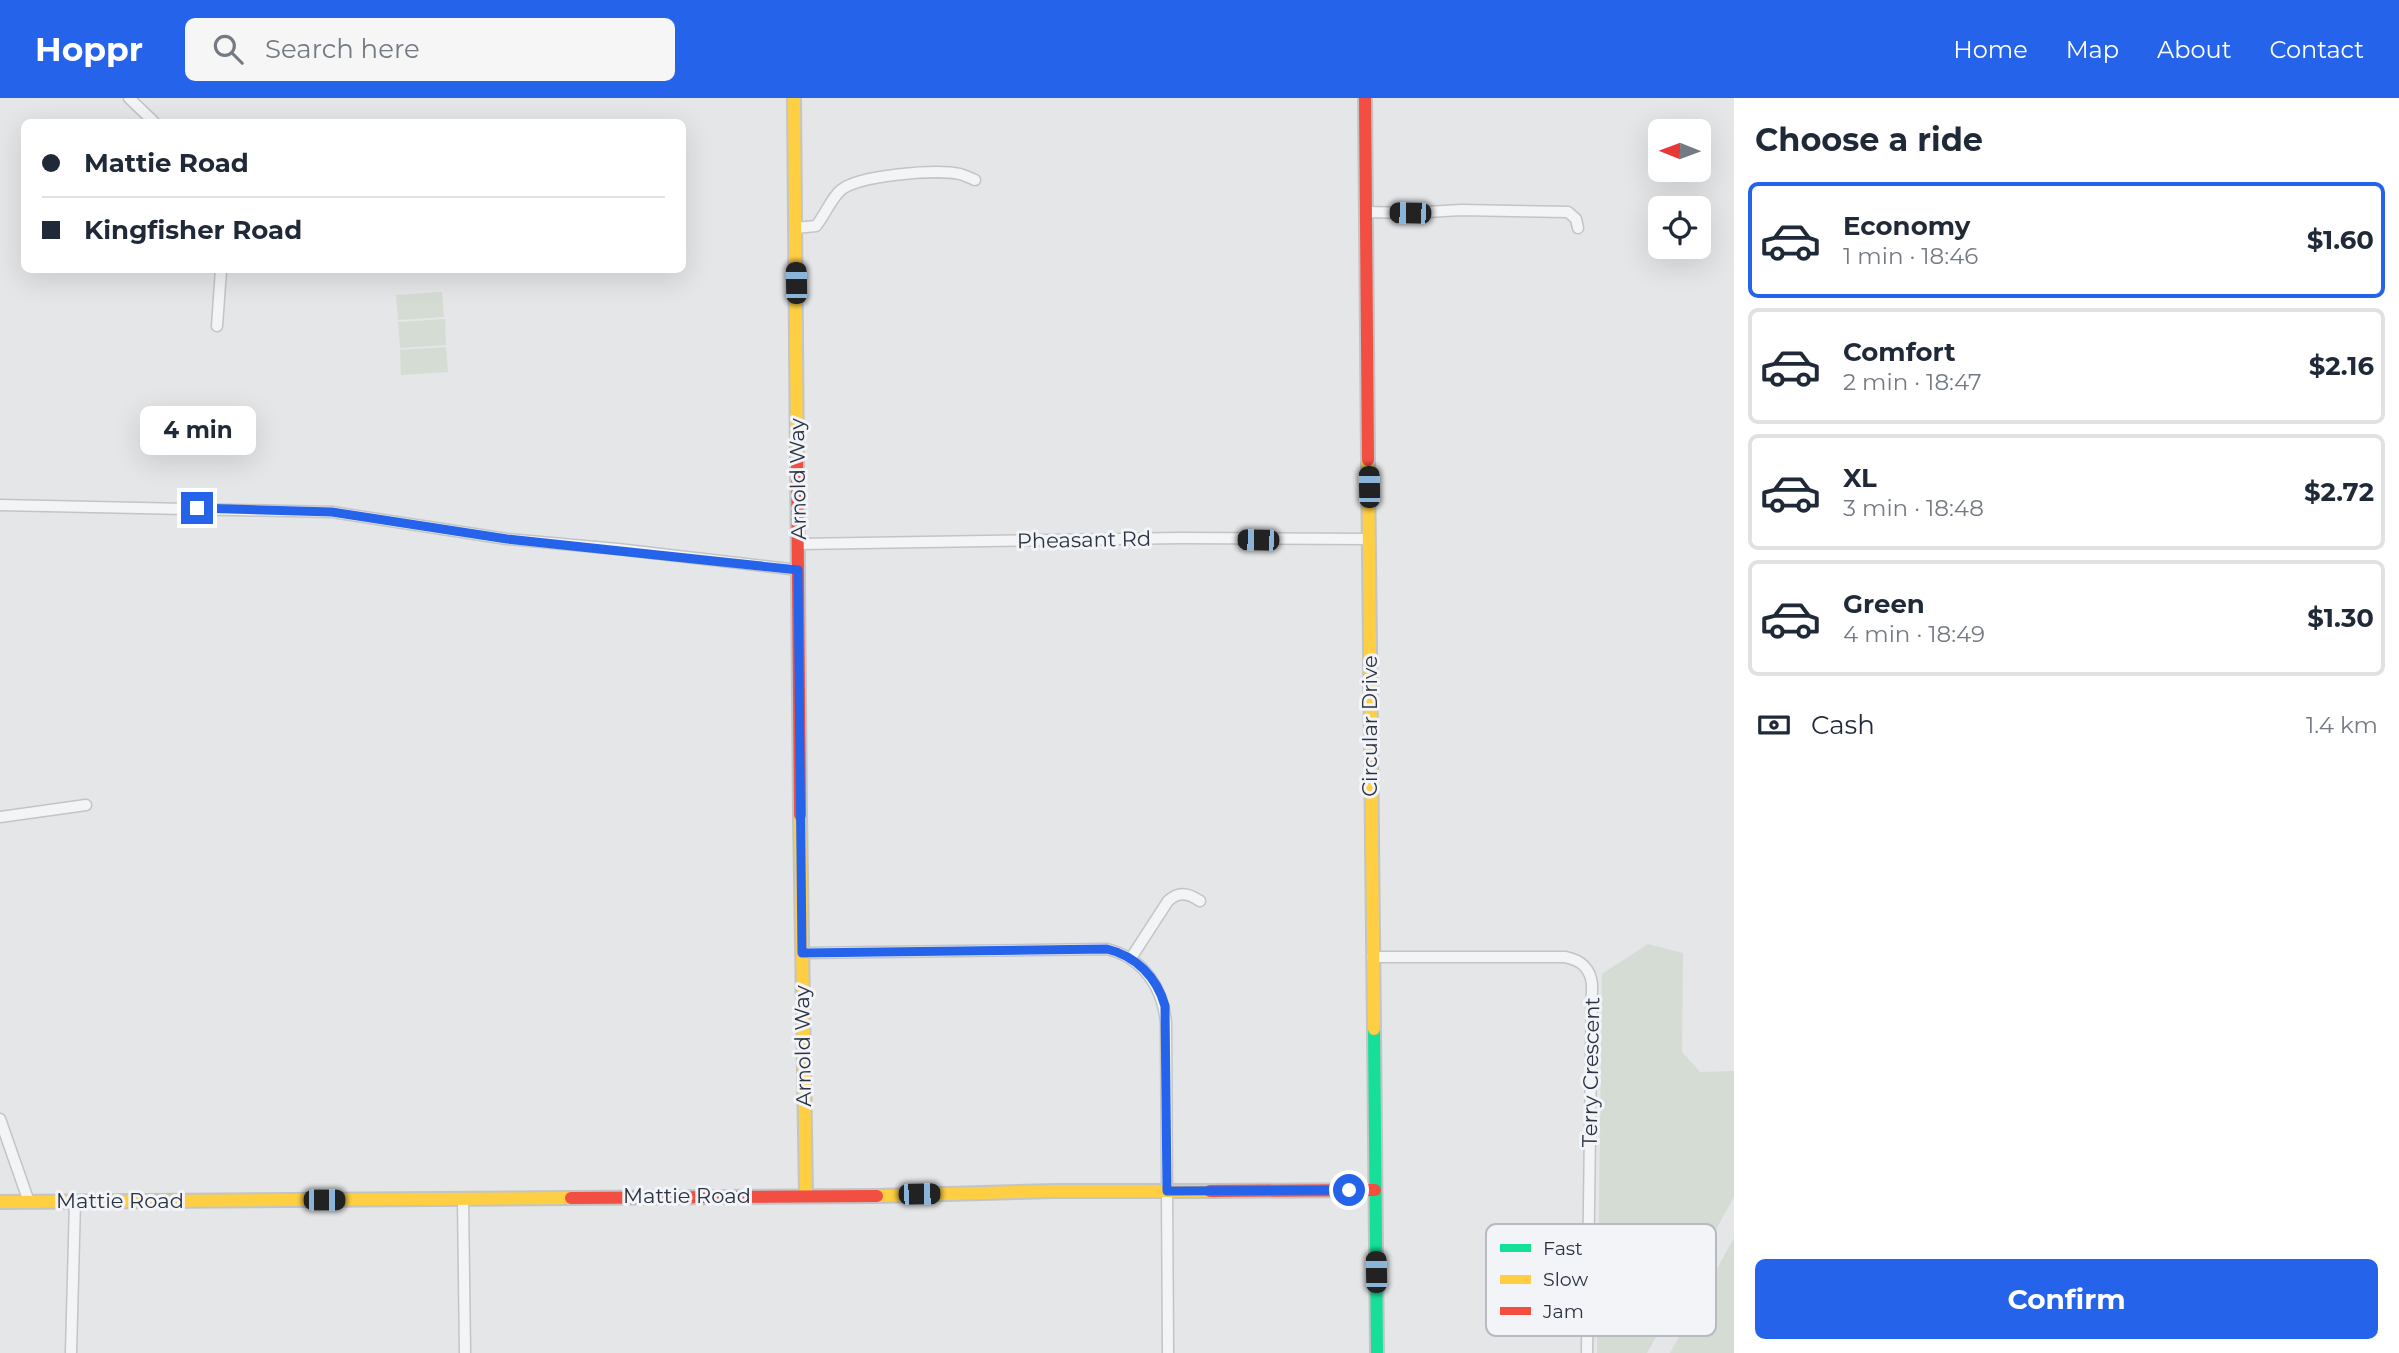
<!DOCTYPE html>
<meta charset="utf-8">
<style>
body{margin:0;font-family:Montserrat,sans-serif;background:#f6f6f7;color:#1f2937;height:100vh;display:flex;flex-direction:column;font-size:26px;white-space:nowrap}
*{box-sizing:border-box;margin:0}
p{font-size:23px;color:#747a83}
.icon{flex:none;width:38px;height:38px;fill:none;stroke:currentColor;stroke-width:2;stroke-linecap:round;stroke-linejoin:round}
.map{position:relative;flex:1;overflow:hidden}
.drawer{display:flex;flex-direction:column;background:#fff;width:665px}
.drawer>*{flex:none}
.guide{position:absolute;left:21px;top:21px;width:665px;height:154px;border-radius:10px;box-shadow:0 7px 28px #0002;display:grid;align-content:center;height:154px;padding:0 21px;background:#fff}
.needle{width:46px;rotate:271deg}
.tools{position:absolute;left:1648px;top:21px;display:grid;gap:14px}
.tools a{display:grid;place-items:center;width:63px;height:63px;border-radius:10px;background:#fff;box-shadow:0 7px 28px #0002;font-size:35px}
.end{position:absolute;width:32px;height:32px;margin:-16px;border:9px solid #2563eb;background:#fff;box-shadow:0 0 0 4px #fff}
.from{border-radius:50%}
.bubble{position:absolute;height:49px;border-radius:10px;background:#fff;box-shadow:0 7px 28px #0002;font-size:23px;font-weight:700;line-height:49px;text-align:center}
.car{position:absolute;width:21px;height:42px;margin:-21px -10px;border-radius:9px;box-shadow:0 0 5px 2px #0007;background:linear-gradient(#222 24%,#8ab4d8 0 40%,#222 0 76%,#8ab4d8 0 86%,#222 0)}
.guide b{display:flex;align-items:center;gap:24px;height:66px;font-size:26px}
.guide b+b{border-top:2px solid #e0e1e3}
.guide i{width:18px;height:18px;background:#1f2937}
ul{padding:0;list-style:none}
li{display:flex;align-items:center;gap:21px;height:116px;margin:0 14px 10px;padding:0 7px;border:4px solid #e0e1e3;border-radius:10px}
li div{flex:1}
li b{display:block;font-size:26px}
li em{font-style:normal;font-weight:700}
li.selected{border-color:#2563eb}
li>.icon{width:63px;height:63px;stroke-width:1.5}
h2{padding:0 21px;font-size:32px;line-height:84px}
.pay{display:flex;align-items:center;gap:18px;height:77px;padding:0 21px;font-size:26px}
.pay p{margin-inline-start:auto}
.primary-button{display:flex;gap:14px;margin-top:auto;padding:14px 21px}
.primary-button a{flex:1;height:80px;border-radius:10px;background:#2563eb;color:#fff;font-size:28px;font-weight:700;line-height:80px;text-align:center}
header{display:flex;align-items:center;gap:42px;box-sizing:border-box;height:98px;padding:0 35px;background:#2563eb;color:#fff}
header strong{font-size:33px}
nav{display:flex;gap:38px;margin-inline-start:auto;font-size:24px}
.search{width:490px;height:63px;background:#f6f6f7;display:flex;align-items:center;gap:18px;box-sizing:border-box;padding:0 24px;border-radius:10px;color:#747a83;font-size:26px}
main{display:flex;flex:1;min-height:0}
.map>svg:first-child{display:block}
.green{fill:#d5dcd4}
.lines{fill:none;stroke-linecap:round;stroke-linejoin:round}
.street-casing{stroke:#c2c4c6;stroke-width:13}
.fast-casing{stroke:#c2c4c6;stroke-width:16}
.slow-casing{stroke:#c2c4c6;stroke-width:16}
.jam-casing{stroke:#c2c4c6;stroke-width:16}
.street{stroke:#f3f4f6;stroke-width:10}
.fast{stroke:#16e098;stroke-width:12}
.slow{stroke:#ffcf43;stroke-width:12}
.jam{stroke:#f24e42;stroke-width:12}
.route{stroke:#2563eb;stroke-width:9}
.labels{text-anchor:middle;stroke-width:6;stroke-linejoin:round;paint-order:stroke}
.street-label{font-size:21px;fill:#2b3342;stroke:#f2f4f8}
.key{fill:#f2f4f8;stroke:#b6bac1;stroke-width:2}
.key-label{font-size:19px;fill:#2b3342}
</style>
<header>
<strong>Hoppr</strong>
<div class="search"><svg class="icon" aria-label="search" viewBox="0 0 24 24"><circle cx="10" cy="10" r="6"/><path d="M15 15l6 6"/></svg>Search here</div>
<nav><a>Home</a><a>Map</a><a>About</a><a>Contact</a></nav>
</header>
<main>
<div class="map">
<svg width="1734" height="1255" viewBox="0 0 1734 1255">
<rect width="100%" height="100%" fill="#e4e6e8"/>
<g class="green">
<polygon points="442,194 444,219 398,222 396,197"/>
<polygon points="445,221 446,247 400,250 398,224"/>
<polygon points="446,249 448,274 401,277 400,252"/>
<polygon points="1648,846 1683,855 1682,954 1700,974 1734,973 1734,1099 1647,1255 1597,1255 1602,876"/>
<polygon points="1734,1140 1734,1255 1670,1255"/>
</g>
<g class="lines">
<g class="street-casing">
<g id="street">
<polyline points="129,0 154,24"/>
<polyline points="1366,114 1410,115 1461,112 1568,114 1576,121 1578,130"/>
<path d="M 795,130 L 816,128 C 825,117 832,99 841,92 C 859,77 936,71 960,76 C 964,77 970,80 975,82"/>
<polyline points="217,228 221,172"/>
<polyline points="0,407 332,414 507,441 618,451 798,472"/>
<polyline points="799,446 1181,440 1369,441"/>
<polyline points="0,719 86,707"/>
<path d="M 802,855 L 1107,851 C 1143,860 1163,889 1166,925 L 1168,1255"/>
<path d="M 1372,859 L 1565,859 C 1581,862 1590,870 1592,886 L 1587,1255"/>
<path d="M 1131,860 L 1168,803 C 1179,793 1188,795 1200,803"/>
<polyline points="0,1021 29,1104"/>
<polyline points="463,1101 465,1255"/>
<polyline points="71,1255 75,1103"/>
</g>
</g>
<g class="fast-casing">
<polyline id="fast" points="1374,931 1377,1255"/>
</g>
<g class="slow-casing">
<g id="slow">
<polyline points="794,0 797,363"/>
<polyline points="1368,362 1374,931"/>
<polyline points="800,717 806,1097"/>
<polyline points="877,1098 1055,1093 1210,1093"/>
<polyline points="0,1104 571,1100"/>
</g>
</g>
<g class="jam-casing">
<g id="jam">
<polyline points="1365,0 1368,362"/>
<polyline points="797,363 800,717"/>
<polyline points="1210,1093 1375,1092"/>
<polyline points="571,1100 877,1098"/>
</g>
</g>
<use href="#street" class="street"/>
<use href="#fast" class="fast"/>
<use href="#slow" class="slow"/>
<use href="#jam" class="jam"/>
</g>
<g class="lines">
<path class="route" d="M 197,410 L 332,414 L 507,441 L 798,472 L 802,855 L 1107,851 C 1136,858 1157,879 1165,908 L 1167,1093 L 1349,1092"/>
</g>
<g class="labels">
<g class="street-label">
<text transform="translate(798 381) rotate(-91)" y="7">Arnold Way</text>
<text transform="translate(1084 442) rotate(-1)" y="7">Pheasant Rd</text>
<text transform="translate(1370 628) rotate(-90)" y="7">Circular Drive</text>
<text transform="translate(803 948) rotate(-91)" y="7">Arnold Way</text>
<text transform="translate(1591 974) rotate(-89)" y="7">Terry Crescent</text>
<text x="687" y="1105">Mattie Road</text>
<text x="120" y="1110">Mattie Road</text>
</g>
</g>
<rect x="1486" y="1126" width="230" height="112" rx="10" class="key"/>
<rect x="1500" y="1146" width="31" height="8" fill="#16e098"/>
<rect x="1500" y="1177" width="31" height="9" fill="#ffcf43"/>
<rect x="1500" y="1209" width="31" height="8" fill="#f24e42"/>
<g class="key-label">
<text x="1543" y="1157">Fast</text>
<text x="1543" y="1188">Slow</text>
<text x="1543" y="1220">Jam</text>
</g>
</svg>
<div class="tools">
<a><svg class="needle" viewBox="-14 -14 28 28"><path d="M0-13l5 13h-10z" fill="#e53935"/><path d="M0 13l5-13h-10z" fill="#747a83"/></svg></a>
<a><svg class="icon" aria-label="locate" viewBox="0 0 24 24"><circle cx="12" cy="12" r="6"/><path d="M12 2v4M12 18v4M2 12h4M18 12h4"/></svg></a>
</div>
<i class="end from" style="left:1349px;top:1092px"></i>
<i class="end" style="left:197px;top:410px"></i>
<div class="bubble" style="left:140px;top:308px;width:116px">4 min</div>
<i class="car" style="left:1410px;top:115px;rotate:271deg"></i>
<i class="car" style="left:796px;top:185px;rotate:359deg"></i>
<i class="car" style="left:1369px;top:389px;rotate:359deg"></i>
<i class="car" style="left:1258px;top:442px;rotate:271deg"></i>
<i class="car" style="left:919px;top:1096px;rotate:89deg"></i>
<i class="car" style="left:324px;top:1102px;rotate:90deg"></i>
<i class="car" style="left:1376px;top:1174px;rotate:359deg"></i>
<div class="guide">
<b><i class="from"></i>Mattie Road</b>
<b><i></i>Kingfisher Road</b>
</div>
</div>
<section class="drawer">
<h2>Choose a ride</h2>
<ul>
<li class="selected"><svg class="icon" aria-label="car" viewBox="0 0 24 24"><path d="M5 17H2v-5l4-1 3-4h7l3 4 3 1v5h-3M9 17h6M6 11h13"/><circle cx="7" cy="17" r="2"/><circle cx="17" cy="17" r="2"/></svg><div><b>Economy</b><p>1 min · 18:46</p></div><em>$1.60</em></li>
<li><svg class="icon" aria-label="car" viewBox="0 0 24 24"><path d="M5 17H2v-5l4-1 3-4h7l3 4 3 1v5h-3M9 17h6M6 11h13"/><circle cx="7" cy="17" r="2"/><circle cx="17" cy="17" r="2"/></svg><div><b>Comfort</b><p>2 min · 18:47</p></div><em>$2.16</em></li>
<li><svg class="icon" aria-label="car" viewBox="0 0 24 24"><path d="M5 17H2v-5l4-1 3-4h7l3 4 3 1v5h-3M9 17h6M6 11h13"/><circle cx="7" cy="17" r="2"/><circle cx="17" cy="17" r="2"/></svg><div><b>XL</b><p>3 min · 18:48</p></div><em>$2.72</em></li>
<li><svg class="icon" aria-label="car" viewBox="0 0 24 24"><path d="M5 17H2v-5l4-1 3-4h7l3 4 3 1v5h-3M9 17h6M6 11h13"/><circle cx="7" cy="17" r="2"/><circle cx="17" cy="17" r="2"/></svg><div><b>Green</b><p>4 min · 18:49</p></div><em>$1.30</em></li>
</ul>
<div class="pay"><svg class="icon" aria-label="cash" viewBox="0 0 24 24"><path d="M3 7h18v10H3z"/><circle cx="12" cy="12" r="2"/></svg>Cash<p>1.4 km</p></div>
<div class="primary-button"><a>Confirm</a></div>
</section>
</main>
